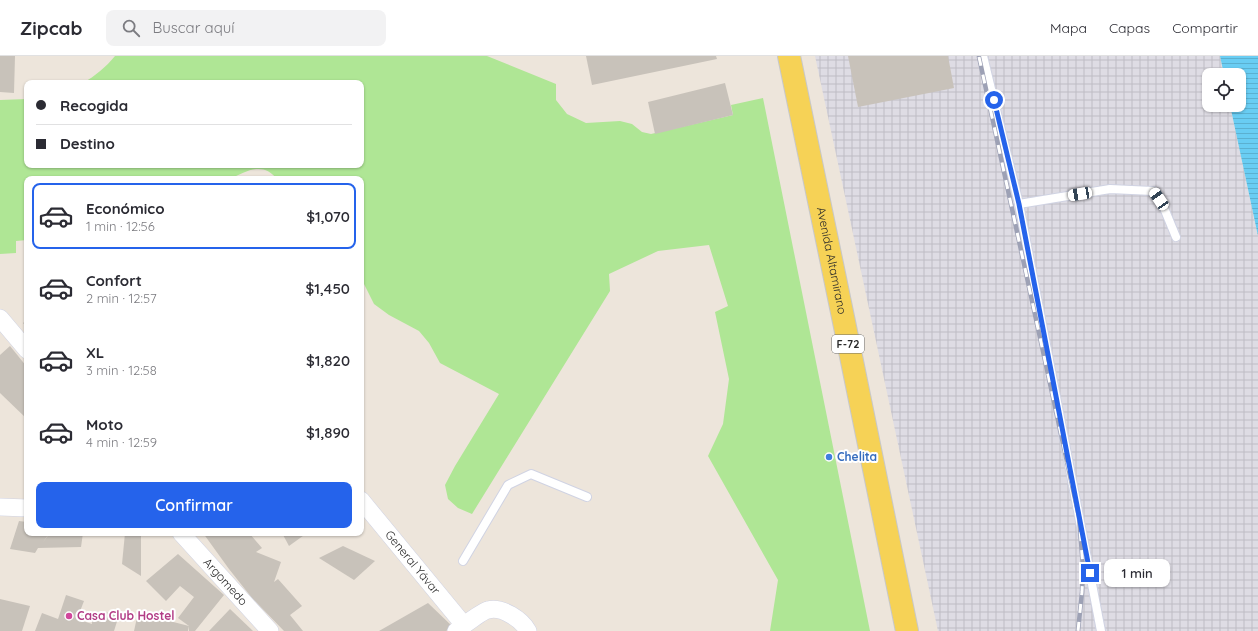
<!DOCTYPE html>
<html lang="es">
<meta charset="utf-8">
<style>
body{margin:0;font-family:Quicksand,sans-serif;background:#f2f2f3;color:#2b2b33;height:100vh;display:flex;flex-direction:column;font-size:15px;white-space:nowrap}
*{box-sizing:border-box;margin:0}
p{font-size:13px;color:#7c7c81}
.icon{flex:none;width:22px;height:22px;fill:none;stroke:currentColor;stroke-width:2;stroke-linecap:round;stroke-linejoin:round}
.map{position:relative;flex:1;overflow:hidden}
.sheet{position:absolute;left:24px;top:120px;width:340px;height:360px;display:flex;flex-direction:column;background:#fff;border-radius:8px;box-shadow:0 1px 3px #0004}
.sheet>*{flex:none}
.banner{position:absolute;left:24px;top:24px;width:340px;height:88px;border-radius:8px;box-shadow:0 1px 3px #0004;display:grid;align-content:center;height:88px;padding:0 12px;background:#fff}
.controls{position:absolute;left:1202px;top:12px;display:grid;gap:8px}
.controls a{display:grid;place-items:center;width:44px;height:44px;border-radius:8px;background:#fff;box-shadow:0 1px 3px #0004;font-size:20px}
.end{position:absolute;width:18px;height:18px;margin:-9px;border:5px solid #2563eb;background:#fff;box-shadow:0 0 0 2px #fff}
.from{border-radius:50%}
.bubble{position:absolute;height:28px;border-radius:8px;background:#fff;box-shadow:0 1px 3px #0004;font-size:13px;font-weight:600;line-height:28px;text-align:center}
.car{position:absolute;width:12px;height:24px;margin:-12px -6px;border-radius:5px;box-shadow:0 0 3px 1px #0007;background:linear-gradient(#fff 24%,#345 0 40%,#fff 0 76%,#345 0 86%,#fff 0)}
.banner b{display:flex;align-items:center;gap:14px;height:38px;font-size:15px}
.banner b+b{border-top:1px solid #e1e1e2}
.banner i{width:10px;height:10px;background:#2b2b33}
ul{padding:7px 0 0;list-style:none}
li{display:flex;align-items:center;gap:12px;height:66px;margin:0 8px 6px;padding:0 4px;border:2px solid transparent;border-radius:8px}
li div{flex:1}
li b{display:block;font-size:15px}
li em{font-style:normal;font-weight:600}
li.selected{border-color:#2563eb}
li>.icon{width:36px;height:36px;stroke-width:1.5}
.primary-button{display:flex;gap:8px;margin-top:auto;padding:8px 12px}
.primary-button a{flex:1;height:46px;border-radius:8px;background:#2563eb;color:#fff;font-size:16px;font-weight:600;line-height:46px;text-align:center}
header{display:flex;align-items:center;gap:24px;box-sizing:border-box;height:56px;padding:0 20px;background:#fff;border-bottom:1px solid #e1e1e2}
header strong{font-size:19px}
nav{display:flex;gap:22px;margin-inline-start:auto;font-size:14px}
.search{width:280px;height:36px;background:#f2f2f3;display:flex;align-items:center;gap:10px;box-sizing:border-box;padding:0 14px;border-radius:8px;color:#7c7c81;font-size:15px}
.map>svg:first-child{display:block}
.industrial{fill:url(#industrial-grid)}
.grass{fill:#afe695}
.water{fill:url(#water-rules)}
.building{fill:#c8c2ba}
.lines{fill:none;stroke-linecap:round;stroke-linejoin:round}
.lane-casing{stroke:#d0d3e3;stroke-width:10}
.street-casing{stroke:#d0d3e3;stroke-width:18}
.primary-casing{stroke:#c8c8c8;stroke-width:24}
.lane{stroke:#fff;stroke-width:8}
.street{stroke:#fff;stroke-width:17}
.primary{stroke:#f6d256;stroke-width:22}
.rail-casing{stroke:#9da1b5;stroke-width:4.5}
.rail{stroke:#fff;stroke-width:3;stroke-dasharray:9;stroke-linecap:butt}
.route{stroke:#2563eb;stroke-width:5}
.shop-dot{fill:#3f7fe0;stroke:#fff;stroke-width:1.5}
.hotel-dot{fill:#d1479c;stroke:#fff;stroke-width:1.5}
.labels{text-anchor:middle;stroke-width:4;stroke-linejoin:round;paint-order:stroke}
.shield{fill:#fff;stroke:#6a6a6a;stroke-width:1}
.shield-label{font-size:11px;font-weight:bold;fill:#2a2a2a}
.street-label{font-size:12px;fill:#2a2a2a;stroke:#fff}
.shop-label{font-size:12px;font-weight:bold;fill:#366cbe;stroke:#fff;text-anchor:start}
.hotel-label{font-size:12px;font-weight:bold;fill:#b23c85;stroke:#fff;text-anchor:start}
</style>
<header>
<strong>Zipcab</strong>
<div class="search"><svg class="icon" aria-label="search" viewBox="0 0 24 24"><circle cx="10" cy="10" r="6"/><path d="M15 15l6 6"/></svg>Buscar aquí</div>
<nav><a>Mapa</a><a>Capas</a><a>Compartir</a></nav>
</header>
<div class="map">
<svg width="1258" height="575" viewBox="0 0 1258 575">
<defs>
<pattern id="industrial-grid" width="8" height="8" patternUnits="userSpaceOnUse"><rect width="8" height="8" fill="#dedce4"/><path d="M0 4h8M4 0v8" fill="none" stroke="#bfbdc4"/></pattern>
<pattern id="water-rules" width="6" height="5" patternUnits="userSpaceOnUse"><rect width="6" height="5" fill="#69cdf3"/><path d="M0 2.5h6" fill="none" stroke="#5bb0d0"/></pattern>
</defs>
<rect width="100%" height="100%" fill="#ede5db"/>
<polygon class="industrial" points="815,0 1220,0 1224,19 1209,19 1209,49 1230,49 1258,180 1258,575 938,575"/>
<path class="grass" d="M 115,0 L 487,0 L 556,28 L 556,44 L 567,58 L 586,67 L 620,65 L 632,68 L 642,76 L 651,78 L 733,59 L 731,49 L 763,42 L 870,575 L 770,575 L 778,524 L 708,400 L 723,368 L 729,323 L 715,256 L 728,250 L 709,189 L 658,195 L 609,218 L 610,235 L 472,458 L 458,452 L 448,443 L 445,429 L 455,410 L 499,338 L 440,307 L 429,287 L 419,275 L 389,259 L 374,248 L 361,222 L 361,123 L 277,123 C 263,105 247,115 230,123 L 27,123 L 27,184 L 16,185 L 16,197 L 0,198 L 0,44 L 27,43 L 27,109 L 361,109 L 361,27 L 83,27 C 95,20 106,11 115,0 Z"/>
<polygon class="water" points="1220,0 1258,0 1258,180 1230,49 1239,49 1239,19 1224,19"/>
<g class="building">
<polygon points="0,0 15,0 14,37 0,36"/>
<polygon points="586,0 716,0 717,3 592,29"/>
<polygon points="848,0 948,0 954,32 858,51"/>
<polygon points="725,27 733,59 655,78 648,46"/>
<polygon points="27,264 27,272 23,267"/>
<polygon points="10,290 27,311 27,363 0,337 0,299"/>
<polygon points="19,465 27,466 27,477 48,477 48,479 43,486 50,477 83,477 81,491 38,492 35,497 10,493"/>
<polygon points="125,477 141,477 141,520 122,508"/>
<polygon points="203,477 249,477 262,492 256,496 281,506 274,526 278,523 302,550 290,559 303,575 284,575 252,542 229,513"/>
<polygon points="282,477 307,477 289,490"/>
<polygon points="343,490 375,505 354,524 319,502"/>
<polygon points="178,498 224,539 195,575 189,575 189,570 178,562 194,541 180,530 166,545 146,525"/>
<polygon points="66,539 84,545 77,563 92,568 91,557 120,556 114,575 35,575 42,557 58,563"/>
<polygon points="0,543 30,550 22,575 0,575"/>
<polygon points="428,547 453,571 446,575 379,575"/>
<polygon points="230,553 253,575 209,575"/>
<polygon points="138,557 189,570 188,575 134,575"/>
</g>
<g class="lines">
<g class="lane-casing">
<g id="lane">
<polyline points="983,0 1019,148 1101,575"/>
<polyline points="1019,148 1110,133 1153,135 1164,152 1176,181"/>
<polyline points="463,505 508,429 531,418 587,441"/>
</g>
</g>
<g class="street-casing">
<g id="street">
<polyline points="0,262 27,294"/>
<path id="s1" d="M 361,444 L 464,569"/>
<polyline points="0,451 27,452"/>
<path id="s2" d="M 181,477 L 270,575"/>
<path d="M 456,575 C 462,571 482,555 488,554 C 502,550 522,564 528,575"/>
</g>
</g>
<g class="primary-casing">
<g id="primary">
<path id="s3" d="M 789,0 C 830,191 867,384 907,575"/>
</g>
</g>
<use href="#lane" class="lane"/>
<use href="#street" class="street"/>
<use href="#primary" class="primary"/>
<g class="rail-casing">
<polyline id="rail" points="979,1 1079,461 1083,511 1082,536 1078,575"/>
</g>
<use href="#rail" class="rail"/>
</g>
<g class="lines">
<polyline class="route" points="994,44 1019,148 1090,517"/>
</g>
<circle class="shop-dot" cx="829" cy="401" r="4"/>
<circle class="hotel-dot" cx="69" cy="560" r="4"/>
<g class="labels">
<rect class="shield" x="832" y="279" width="32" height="18" rx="3"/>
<g class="shield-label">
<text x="848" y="292">F-72</text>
</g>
<g class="street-label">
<text dy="4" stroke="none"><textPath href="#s3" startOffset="209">Avenida Altamirano</textPath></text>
<text dy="4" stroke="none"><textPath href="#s1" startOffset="81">General Yávar</textPath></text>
<text dy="4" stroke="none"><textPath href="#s2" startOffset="66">Argomedo</textPath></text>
</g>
<g class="shop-label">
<text x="837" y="405">Chelita</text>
</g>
<g class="hotel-label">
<text x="77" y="564">Casa Club Hostel</text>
</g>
</g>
</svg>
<div class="controls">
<a><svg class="icon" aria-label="locate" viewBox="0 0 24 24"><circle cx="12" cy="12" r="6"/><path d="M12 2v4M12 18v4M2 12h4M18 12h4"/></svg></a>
</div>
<i class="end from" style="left:994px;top:44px"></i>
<i class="end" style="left:1090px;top:517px"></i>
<div class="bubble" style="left:1104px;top:503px;width:66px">1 min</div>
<i class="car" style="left:1080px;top:138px;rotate:261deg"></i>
<i class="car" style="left:1159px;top:143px;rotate:326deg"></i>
<div class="banner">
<b><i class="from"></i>Recogida</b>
<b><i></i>Destino</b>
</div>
<section class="sheet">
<ul>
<li class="selected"><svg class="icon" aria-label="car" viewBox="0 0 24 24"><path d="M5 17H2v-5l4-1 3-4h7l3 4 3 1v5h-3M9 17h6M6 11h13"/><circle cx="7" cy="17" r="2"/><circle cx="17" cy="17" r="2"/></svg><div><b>Económico</b><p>1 min · 12:56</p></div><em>$1,070</em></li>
<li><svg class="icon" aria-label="car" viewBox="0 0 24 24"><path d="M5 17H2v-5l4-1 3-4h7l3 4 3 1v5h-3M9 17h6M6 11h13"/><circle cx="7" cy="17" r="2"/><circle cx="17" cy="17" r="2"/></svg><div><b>Confort</b><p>2 min · 12:57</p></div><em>$1,450</em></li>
<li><svg class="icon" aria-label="car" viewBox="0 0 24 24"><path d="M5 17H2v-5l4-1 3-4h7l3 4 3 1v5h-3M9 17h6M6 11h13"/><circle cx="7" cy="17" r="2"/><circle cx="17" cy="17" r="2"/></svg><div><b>XL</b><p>3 min · 12:58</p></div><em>$1,820</em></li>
<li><svg class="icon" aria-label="car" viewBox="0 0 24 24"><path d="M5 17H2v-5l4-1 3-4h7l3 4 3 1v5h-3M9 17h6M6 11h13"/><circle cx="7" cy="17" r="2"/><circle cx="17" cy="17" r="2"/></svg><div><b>Moto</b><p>4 min · 12:59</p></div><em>$1,890</em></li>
</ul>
<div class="primary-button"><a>Confirmar</a></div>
</section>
</div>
